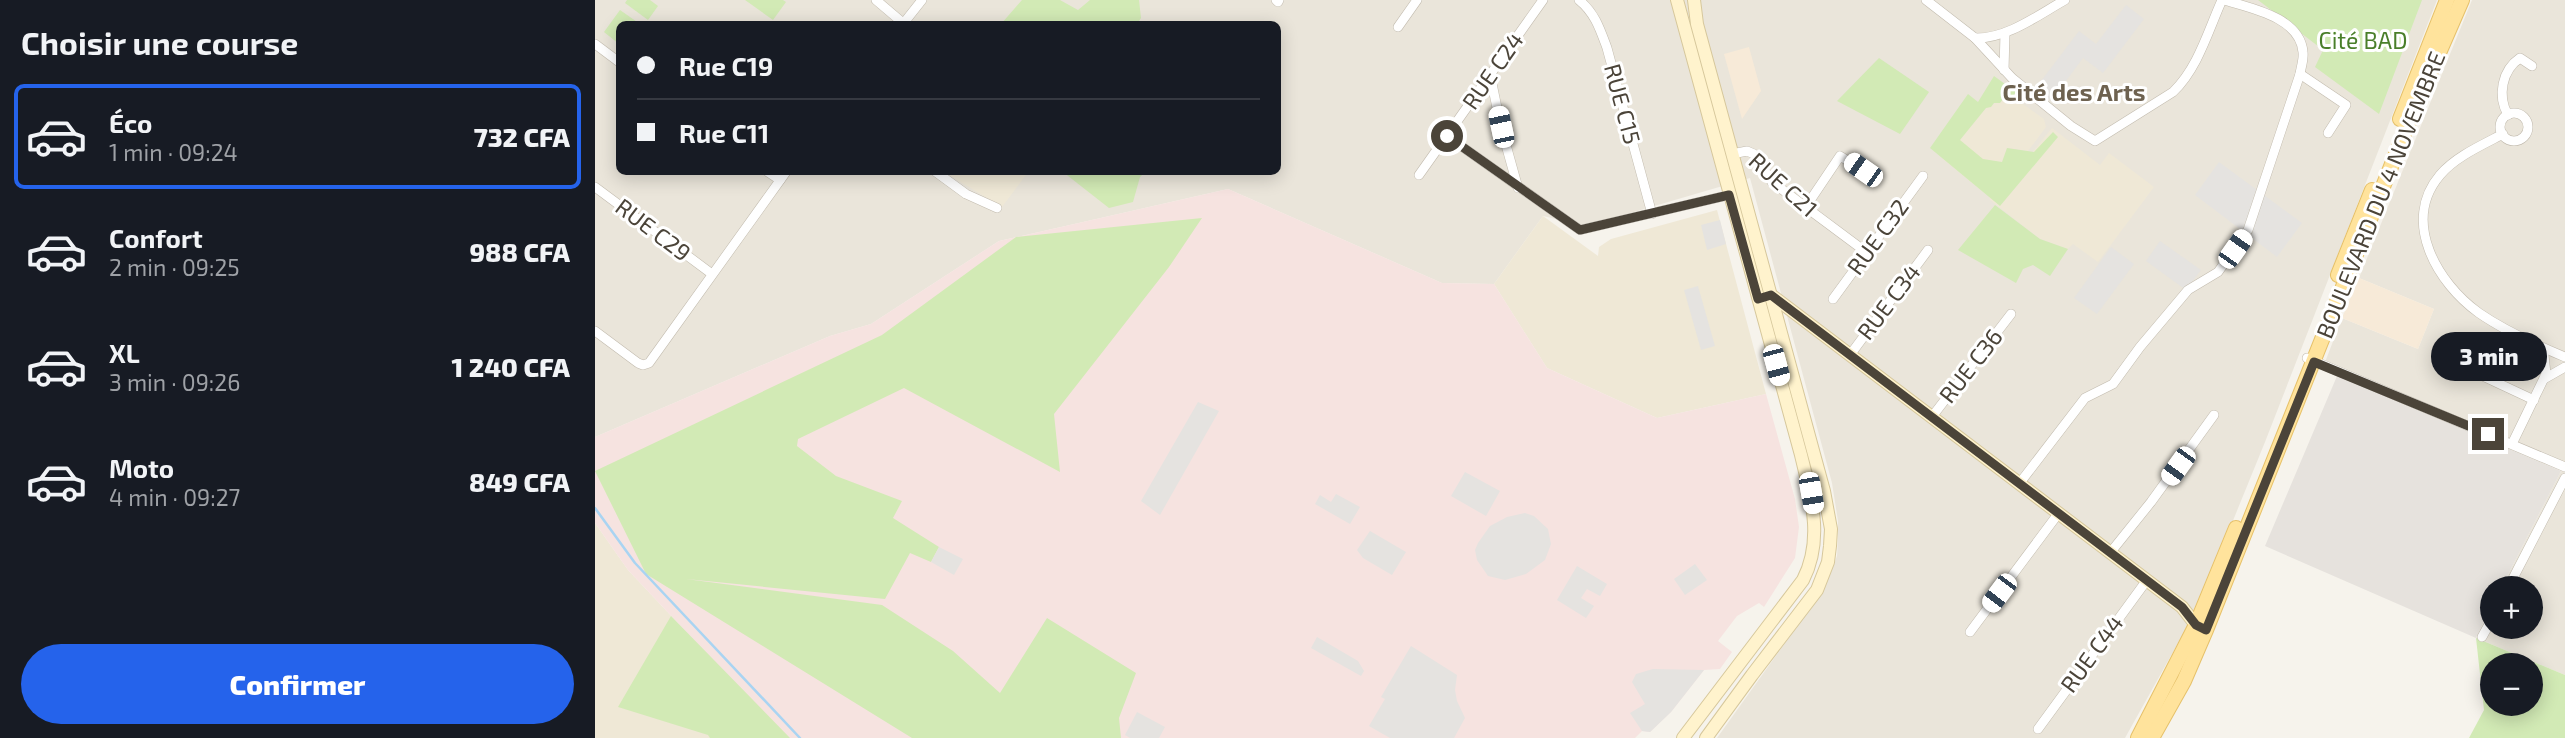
<!DOCTYPE html>
<html lang="fr">
<meta charset="utf-8">
<style>
body{margin:0;font-family:"Exo 2",sans-serif;background:#242831;color:#f1f3f6;height:100vh;display:flex;flex-direction:column;font-size:26px;white-space:nowrap}
*{box-sizing:border-box;margin:0}
p{font-size:23px;color:#9ea1a6}
.icon{flex:none;width:38px;height:38px;fill:none;stroke:currentColor;stroke-width:2;stroke-linecap:round;stroke-linejoin:round}
.map{position:relative;flex:1;overflow:hidden}
.drawer{display:flex;flex-direction:column;background:#171b24;width:595px}
.drawer>*{flex:none}
.banner{position:absolute;left:21px;top:21px;width:665px;height:154px;border-radius:10px;box-shadow:0 4px 18px #0003;display:grid;align-content:center;height:154px;padding:0 21px;background:#171b24}
.tools{position:absolute;left:1885px;top:576px;display:grid;gap:14px}
.tools a{display:grid;place-items:center;width:63px;height:63px;border-radius:50%;background:#171b24;box-shadow:0 4px 18px #0003;font-size:35px}
.end{position:absolute;width:32px;height:32px;margin:-16px;border:9px solid #4b4439;background:#fff;box-shadow:0 0 0 4px #fff}
.from{border-radius:50%}
.bubble{position:absolute;height:49px;border-radius:24px;background:#171b24;box-shadow:0 4px 18px #0003;font-size:23px;font-weight:800;line-height:49px;text-align:center}
.car{position:absolute;width:21px;height:42px;margin:-21px -10px;border-radius:9px;box-shadow:0 0 5px 2px #0007;background:linear-gradient(#fff 24%,#345 0 40%,#fff 0 76%,#345 0 86%,#fff 0)}
.banner b{display:flex;align-items:center;gap:24px;height:66px;font-size:26px}
.banner b+b{border-top:2px solid #363941}
.banner i{width:18px;height:18px;background:#f1f3f6}
ul{padding:0;list-style:none}
li{display:flex;align-items:center;gap:21px;height:105px;margin:0 14px 10px;padding:0 7px;border:4px solid transparent;border-radius:10px}
li div{flex:1}
li b{display:block;font-size:26px}
li em{font-style:normal;font-weight:800}
li.active{border-color:#2563eb}
li>.icon{width:63px;height:63px;stroke-width:1.5}
h2{padding:0 21px;font-size:32px;line-height:84px}
.primary-button{display:flex;gap:14px;margin-top:auto;padding:14px 21px}
.primary-button a{flex:1;height:80px;border-radius:42px;background:#2563eb;color:#fff;font-size:28px;font-weight:800;line-height:80px;text-align:center}
main{display:flex;flex:1;min-height:0}
.map>svg:first-child{display:block}
.residential{fill:#eae5da;fill-rule:evenodd}
.commercial{fill:#f7ead8}
.industrial{fill:#e6e2dd}
.education{fill:#efe8d6}
.medical{fill:#f6e3e0}
.green{fill:#d2eab5;fill-rule:evenodd}
.parking{fill:#e5e3e0}
.lines{fill:none;stroke-linecap:round;stroke-linejoin:round}
.stream{stroke:#a9d4f2;stroke-width:2.5}
.street-casing{stroke:#c2bbae;stroke-width:10}
.secondary-casing{stroke:#d6c79b;stroke-width:14}
.primary-casing{stroke:#e6c16a;stroke-width:16}
.street{stroke:#fff;stroke-width:9}
.secondary{stroke:#fff3cd;stroke-width:12}
.primary{stroke:#ffe39c;stroke-width:14}
.route{stroke:#4b4439;stroke-width:9}
.labels{text-anchor:middle;stroke-width:6;stroke-linejoin:round;paint-order:stroke}
.park-label{font-size:23px;fill:#4a7f2a;stroke:#fff}
.street-label{font-size:23px;fill:#4b4439;stroke:#fff}
.neighbourhood-label{font-size:24px;font-weight:bold;fill:#6e6250;stroke:#fff}
</style>
<main>
<section class="drawer">
<h2>Choisir une course</h2>
<ul>
<li class="active"><svg class="icon" aria-label="car" viewBox="0 0 24 24"><path d="M5 17H2v-5l4-1 3-4h7l3 4 3 1v5h-3M9 17h6M6 11h13"/><circle cx="7" cy="17" r="2"/><circle cx="17" cy="17" r="2"/></svg><div><b>Éco</b><p>1 min · 09:24</p></div><em>732 CFA</em></li>
<li><svg class="icon" aria-label="car" viewBox="0 0 24 24"><path d="M5 17H2v-5l4-1 3-4h7l3 4 3 1v5h-3M9 17h6M6 11h13"/><circle cx="7" cy="17" r="2"/><circle cx="17" cy="17" r="2"/></svg><div><b>Confort</b><p>2 min · 09:25</p></div><em>988 CFA</em></li>
<li><svg class="icon" aria-label="car" viewBox="0 0 24 24"><path d="M5 17H2v-5l4-1 3-4h7l3 4 3 1v5h-3M9 17h6M6 11h13"/><circle cx="7" cy="17" r="2"/><circle cx="17" cy="17" r="2"/></svg><div><b>XL</b><p>3 min · 09:26</p></div><em>1 240 CFA</em></li>
<li><svg class="icon" aria-label="car" viewBox="0 0 24 24"><path d="M5 17H2v-5l4-1 3-4h7l3 4 3 1v5h-3M9 17h6M6 11h13"/><circle cx="7" cy="17" r="2"/><circle cx="17" cy="17" r="2"/></svg><div><b>Moto</b><p>4 min · 09:27</p></div><em>849 CFA</em></li>
</ul>
<div class="primary-button"><a>Confirmer</a></div>
</section>
<div class="map">
<svg width="1970" height="738" viewBox="0 0 1970 738">
<rect width="100%" height="100%" fill="#f6f3ec"/>
<g class="residential">
<path d="M 0,0 L 1842,0 L 1670,442 L 1602,609 L 1530,738 L 1122,738 L 1230,587 L 1242,556 L 1243,539 L 1243,521 L 1237,483 L 1155,178 L 991,226 L 948,216 L 899,284 L 847,283 L 633,189 L 404,241 L 276,324 L 235,336 L 0,437 ZM 24,24 L 682,24 L 682,172 L 24,172 Z"/>
<polygon points="1877,0 1970,0 1970,675 1881,638 1897,606 1897,626 1936,626 1936,588 1906,588 1966,471 1727,370 1747,318 1823,349 1839,309 1764,278"/>
</g>
<g class="commercial">
<polygon points="1154,47 1166,91 1147,119 1129,54"/>
<polygon points="1764,278 1839,309 1823,349 1747,318"/>
</g>
<polygon class="industrial" points="1742,376 1966,471 1906,588 1897,588 1897,606 1881,638 1670,546"/>
<g class="education">
<polygon points="1418,96 1423,96 1425,102 1449,119 1451,127 1433,151 1412,148 1411,157 1388,192 1348,159 1391,108 1408,99 1415,99"/>
<polygon points="1457,128 1505,165 1514,153 1559,187 1503,262 1478,244 1473,249 1445,239 1395,200 1394,195 1424,169"/>
<polygon points="349,172 433,172 407,207"/>
<polygon points="1122,210 1171,394 1062,418 952,368 899,284 948,216 1003,256 1004,247 1016,239"/>
<polygon points="0,523 33,570 191,738 0,738"/>
</g>
<polygon class="medical" points="633,189 847,283 899,284 952,368 1062,418 1171,394 1200,499 1204,527 1200,558 1169,607 1164,603 1142,616 1123,641 1137,652 1125,669 1109,670 1076,712 1055,732 1047,731 1040,738 191,738 33,570 0,523 0,437 235,336 276,324 404,241"/>
<g class="green">
<polygon points="32,0 55,0 63,6 53,20 30,3"/>
<polygon points="150,0 188,0 191,2 178,20"/>
<polygon points="427,0 465,0 483,10 495,0 544,0 546,18 542,24 406,24"/>
<polygon points="1663,0 1827,0 1784,114 1720,67 1728,50"/>
<polygon points="25,10 45,24 24,24 24,44 9,32"/>
<polygon points="1284,58 1334,92 1305,134 1242,101"/>
<polygon points="1399,76 1421,92 1416,99 1408,99 1405,103 1399,103 1396,107 1391,108 1365,140 1388,159 1407,162 1412,148 1439,152 1458,132 1463,137 1405,206 1335,148 1373,94 1383,102"/>
<polygon points="468,172 550,172 545,177 538,202 514,208"/>
<polygon points="1400,205 1445,239 1473,249 1455,276 1438,265 1428,269 1421,283 1363,250"/>
<polygon points="607,218 574,267 459,414 465,472 309,388 203,439 202,446 241,476 307,501 298,518 344,547 336,562 315,553 290,599 91,579 287,605 358,651 405,693 452,618 541,673 524,718 526,738 317,738 51,574 0,471 287,335 421,237"/>
<polygon points="76,616 195,738 115,738 113,735 23,707"/>
<path d="M 1881,638 L 1970,675 L 1970,738 L 1874,738 L 1889,710 ZM 1897,665 L 1936,665 L 1936,704 L 1897,704 Z"/>
</g>
<g class="parking">
<polygon points="1531,5 1549,19 1508,73 1488,58 1456,101 1440,89 1484,31 1501,44"/>
<polygon points="1624,162 1707,223 1682,257 1600,195"/>
<polygon points="1125,220 1131,244 1112,250 1106,225"/>
<polygon points="1565,241 1606,270 1591,290 1551,261"/>
<polygon points="1516,247 1539,264 1502,314 1479,298"/>
<polygon points="1103,286 1120,346 1106,350 1089,290"/>
<polygon points="603,402 624,411 565,515 546,501"/>
<polygon points="870,472 905,491 891,516 856,496"/>
<polygon points="741,494 765,507 755,524 720,504 725,495 736,502"/>
<polygon points="930,513 939,516 953,529 956,544 950,560 931,574 910,580 893,576 882,560 880,550 883,543 895,526 912,517"/>
<polygon points="775,531 811,552 797,575 768,558 762,550"/>
<polygon points="344,547 368,559 359,575 336,562"/>
<polygon points="1100,564 1112,580 1090,595 1079,579"/>
<polygon points="982,566 1012,584 1005,596 992,589 986,598 999,606 991,618 962,600"/>
<polygon points="722,637 763,661 769,671 766,676 716,648"/>
<polygon points="816,646 862,675 860,690 862,701 870,718 859,738 795,738 774,726 790,699 786,697"/>
<polygon points="1058,669 1109,670 1076,712 1055,732 1047,731 1035,713 1050,704 1037,682 1041,674"/>
<polygon points="542,712 570,727 564,738 535,738 530,735"/>
</g>
<g class="lines">
<polyline class="stream" points="0,508 40,563 205,738"/>
<g class="street-casing">
<g id="street">
<polyline points="281,0 308,23"/>
<polyline points="681,0 683,2 684,0"/>
<path d="M 984,0 C 1000,13 1005,29 1012,48 L 1057,214"/>
<path d="M 1331,0 L 1380,38 L 1417,78 L 1476,126 L 1500,141 L 1578,92 C 1603,68 1613,31 1627,0"/>
<polyline points="308,24 327,0"/>
<polyline points="803,27 822,0"/>
<path d="M 1380,38 C 1412,39 1443,15 1470,0"/>
<polyline points="0,44 24,62"/>
<polyline points="1409,70 1410,33"/>
<polyline points="895,74 906,127 923,188"/>
<polyline points="1705,74 1751,105 1733,133"/>
<circle cx="1919" cy="127" r="14"/>
<path d="M 1913,115 C 1902,96 1907,70 1925,58 L 1937,66"/>
<path d="M 1908,134 C 1887,145 1860,157 1845,175 C 1806,221 1842,283 1884,313 C 1910,331 1941,345 1970,357"/>
<polyline points="852,136 985,230 1134,195"/>
<polyline points="1137,154 1152,151 1159,154 1177,182 1271,252"/>
<polyline points="173,172 185,180"/>
<polyline points="341,172 371,194 402,208"/>
<polyline points="824,175 948,0"/>
<polyline points="0,187 117,274"/>
<polyline points="1210,208 1245,156 1268,170"/>
<polyline points="1238,299 1328,176"/>
<polyline points="0,331 43,363 48,365 54,363 191,172"/>
<polyline points="1255,355 1333,250"/>
<polyline points="1712,358 1970,467"/>
<polyline points="1862,364 1939,400"/>
<polyline points="1949,379 1970,367"/>
<polyline points="1336,418 1416,314"/>
<polyline points="1917,444 1951,374 1949,355 1943,347"/>
<path d="M 1424,484 L 1490,398 L 1518,384 L 1545,347 L 1593,290 L 1623,272 L 1653,230 L 1705,74 C 1706,67 1709,59 1708,52 C 1705,17 1655,8 1629,0"/>
<polyline points="1515,553 1556,502 1619,415"/>
<polyline points="1913,588 1970,478"/>
<polyline points="1375,632 1463,514"/>
<polyline points="1887,637 1897,619"/>
<polyline points="1443,729 1552,580"/>
</g>
</g>
<g class="secondary-casing">
<g id="secondary">
<path d="M 1082,0 L 1206,455 C 1216,497 1229,539 1208,580 L 1088,738"/>
<polyline points="1099,0 1102,24 1229,491 1236,529 1235,546 1233,562 1222,590 1157,675 1111,738"/>
<polyline points="1176,295 1587,607 1601,625 1607,628"/>
</g>
</g>
<g class="primary-casing">
<g id="primary">
<polyline points="1805,119 1852,0"/>
<polyline points="1743,275 1777,190"/>
<polyline points="1543,738 1601,625 1641,528"/>
<polyline points="1557,738 1589,681 1611,630 1813,124 1867,0"/>
</g>
</g>
<use href="#street" class="street"/>
<use href="#secondary" class="secondary"/>
<use href="#primary" class="primary"/>
</g>
<g class="lines">
<polyline class="route" points="852,136 985,230 1134,195 1163,299 1176,295 1587,607 1601,625 1611,630 1719,362 1893,434"/>
</g>
<g class="labels">
<g class="park-label">
<text x="1768" y="49">Cité BAD</text>
</g>
<g class="street-label">
<text transform="translate(898 71) rotate(-55)" y="8">RUE C24</text>
<text transform="translate(1027 104) rotate(75)" y="8">RUE C15</text>
<text transform="translate(1188 185) rotate(42)" y="8">RUE C21</text>
<text transform="translate(1786 195) rotate(-68)" y="8">BOULEVARD DU 4 NOVEMBRE</text>
<text transform="translate(58 230) rotate(37)" y="8">RUE C29</text>
<text transform="translate(1283 237) rotate(-54)" y="8">RUE C32</text>
<text transform="translate(1294 302) rotate(-53)" y="8">RUE C34</text>
<text transform="translate(1376 366) rotate(-52)" y="8">RUE C36</text>
<text transform="translate(1497 654) rotate(-54)" y="8">RUE C44</text>
</g>
<g class="neighbourhood-label">
<text x="1479" y="101">Cité des Arts</text>
</g>
</g>
</svg>
<div class="tools">
<a>+</a>
<a>−</a>
</div>
<i class="end from" style="left:852px;top:136px"></i>
<i class="end" style="left:1893px;top:434px"></i>
<div class="bubble" style="left:1836px;top:332px;width:116px">3 min</div>
<i class="car" style="left:906px;top:127px;rotate:348deg"></i>
<i class="car" style="left:1268px;top:170px;rotate:305deg"></i>
<i class="car" style="left:1640px;top:249px;rotate:35deg"></i>
<i class="car" style="left:1181px;top:365px;rotate:165deg"></i>
<i class="car" style="left:1583px;top:466px;rotate:216deg"></i>
<i class="car" style="left:1216px;top:493px;rotate:170deg"></i>
<i class="car" style="left:1404px;top:593px;rotate:217deg"></i>
<div class="banner">
<b><i class="from"></i>Rue C19</b>
<b><i></i>Rue C11</b>
</div>
</div>
</main>
